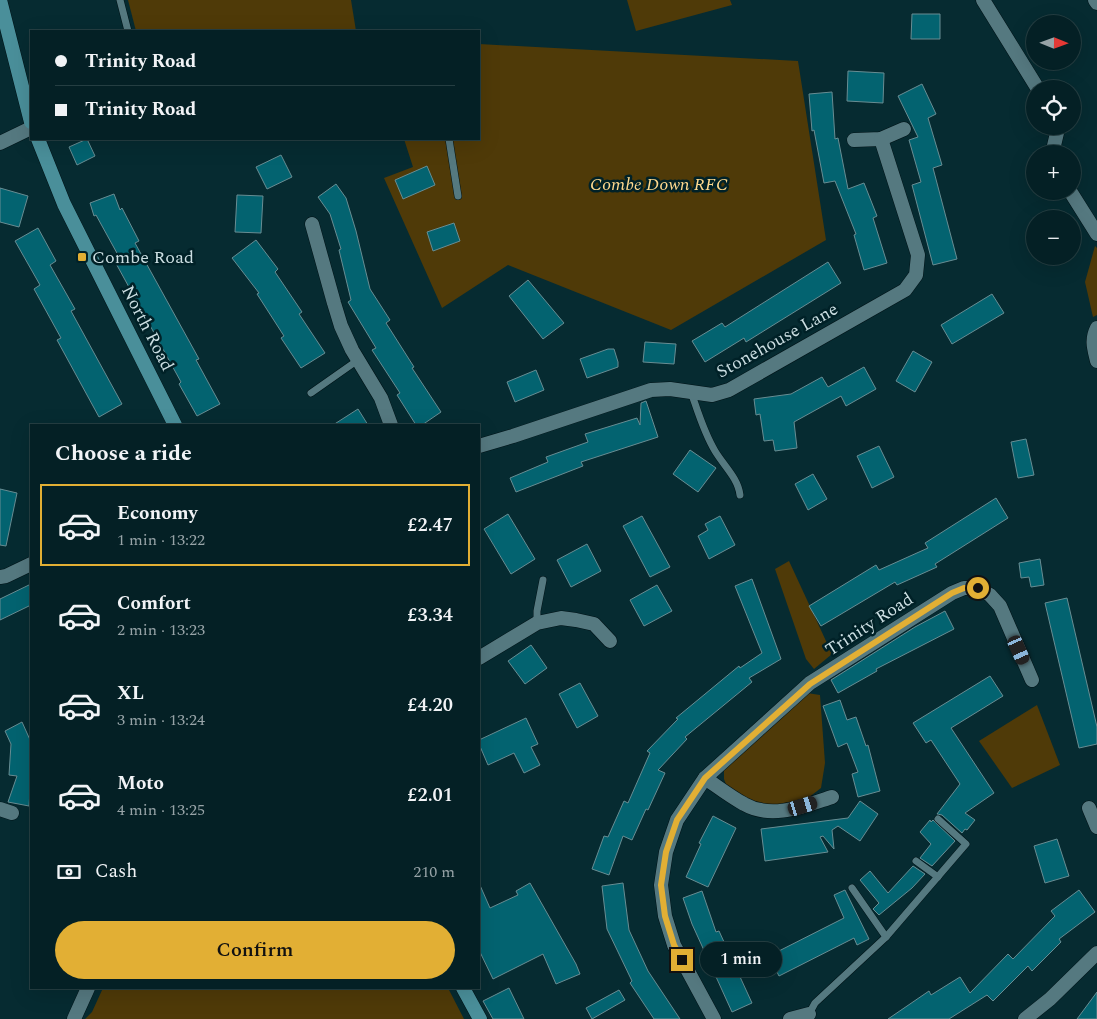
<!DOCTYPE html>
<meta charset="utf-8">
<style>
body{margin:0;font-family:Spectral,serif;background:#0d282d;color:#f1f3f6;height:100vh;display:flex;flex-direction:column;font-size:19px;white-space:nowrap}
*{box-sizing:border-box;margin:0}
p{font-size:16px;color:#97a3a7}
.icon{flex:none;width:28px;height:28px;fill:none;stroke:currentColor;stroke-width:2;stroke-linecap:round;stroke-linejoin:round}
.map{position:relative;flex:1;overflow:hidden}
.details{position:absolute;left:30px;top:424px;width:450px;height:565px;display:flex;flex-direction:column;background:#042025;border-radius:0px;box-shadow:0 5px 20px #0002,0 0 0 1px #253e42}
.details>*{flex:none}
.top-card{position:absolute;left:30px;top:30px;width:450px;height:110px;border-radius:0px;box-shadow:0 5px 20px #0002,0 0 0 1px #253e42;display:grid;align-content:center;height:110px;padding:0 25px;background:#042025}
.needle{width:32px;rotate:91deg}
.buttons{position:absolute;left:1026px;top:15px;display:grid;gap:10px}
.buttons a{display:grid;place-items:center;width:55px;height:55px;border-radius:50%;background:#042025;box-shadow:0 5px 20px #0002,0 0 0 1px #253e42;font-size:25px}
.end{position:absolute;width:22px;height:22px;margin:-11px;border:6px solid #e2af34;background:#111;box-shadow:0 0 0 2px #111}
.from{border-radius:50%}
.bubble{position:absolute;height:35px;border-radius:18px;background:#042025;box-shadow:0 5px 20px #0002,0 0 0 1px #253e42;font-size:16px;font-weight:600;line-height:35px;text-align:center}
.car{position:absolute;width:15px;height:30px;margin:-15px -8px;border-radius:6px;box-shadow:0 0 4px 1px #0007;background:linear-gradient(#222 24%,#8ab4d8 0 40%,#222 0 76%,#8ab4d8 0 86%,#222 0)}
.top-card b{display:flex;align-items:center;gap:18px;height:48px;font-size:19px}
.top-card b+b{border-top:1px solid #253e42}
.top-card i{width:12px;height:12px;background:#f1f3f6}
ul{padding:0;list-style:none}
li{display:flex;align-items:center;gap:15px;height:82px;margin:0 10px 8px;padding:0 15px;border:2px solid transparent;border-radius:0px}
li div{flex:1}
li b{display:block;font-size:19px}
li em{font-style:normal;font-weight:600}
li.active{border-color:#e2af34}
li>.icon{width:45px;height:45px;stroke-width:1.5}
h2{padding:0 25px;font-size:22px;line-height:60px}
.pay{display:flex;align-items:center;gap:12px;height:55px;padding:0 25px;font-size:19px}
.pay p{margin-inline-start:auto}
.button{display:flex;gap:10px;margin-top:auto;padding:10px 25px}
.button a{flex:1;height:58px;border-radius:30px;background:#e2af34;color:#111;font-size:20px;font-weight:600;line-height:58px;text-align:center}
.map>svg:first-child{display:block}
.green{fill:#4f3a08}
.building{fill:#036370;stroke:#688d93}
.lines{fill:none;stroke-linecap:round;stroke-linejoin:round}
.service-casing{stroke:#001317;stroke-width:8}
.minor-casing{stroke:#001317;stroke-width:15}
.primary-casing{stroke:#001317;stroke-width:15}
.service{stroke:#557980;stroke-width:7}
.minor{stroke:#557980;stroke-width:14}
.primary{stroke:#4a8f9a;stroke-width:14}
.route{stroke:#e2af34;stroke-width:6}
.poi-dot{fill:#e2af34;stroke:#002127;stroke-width:2}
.labels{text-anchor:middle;stroke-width:5;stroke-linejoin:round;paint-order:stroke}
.park-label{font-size:18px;font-style:italic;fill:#fed98e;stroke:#002127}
.poi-label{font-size:18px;fill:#cbdee2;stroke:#002127;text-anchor:start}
.street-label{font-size:18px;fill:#cbdee2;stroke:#002127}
</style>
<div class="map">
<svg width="1097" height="1019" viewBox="0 0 1097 1019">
<rect width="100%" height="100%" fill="#062b31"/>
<g class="green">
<polygon points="128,0 351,0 356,31 136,31"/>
<polygon points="627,0 730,0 732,5 636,31"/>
<polygon points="479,44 798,61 826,240 671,330 508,265 442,308 384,178 413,167 404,139 479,139"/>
<polygon points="1095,246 1097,248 1097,315 1093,317 1085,282"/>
<polygon points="789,561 832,654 814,669 806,659 775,569"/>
<polygon points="807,693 820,695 825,763 821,788 808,798 786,806 753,804 727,787 724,779 724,769"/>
<polygon points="1037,705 1060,765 1012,788 979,741"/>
<polygon points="103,988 448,988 464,1019 85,1019 92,1012"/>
</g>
<g class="building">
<polygon points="912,14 940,14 940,39 911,39"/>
<polygon points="848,71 884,73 883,103 847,101"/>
<polygon points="922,84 936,114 928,118 942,165 933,168 957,259 933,265 912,185 921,182 909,140 918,137 898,96"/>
<polygon points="832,92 835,139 838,138 848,189 864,183 877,216 873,218 887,263 864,270 854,235 856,234 835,181 824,183 814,130 812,131 809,94"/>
<polygon points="87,139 95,156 77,165 69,147"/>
<polygon points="281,155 292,177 267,189 256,167"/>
<polygon points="427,166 435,185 403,199 395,180"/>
<polygon points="336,184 346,198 356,231 370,289 390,320 386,323 414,367 412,368 441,412 422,425 416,425 397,395 400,393 372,350 376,348 348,302 351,300 339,250 341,249 330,214 318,197"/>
<polygon points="0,188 28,196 19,227 0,222"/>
<polygon points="114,194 120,210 122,208 139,241 135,243 199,359 196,360 220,404 197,416 179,384 181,382 113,258 118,255 96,215 94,216 90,203"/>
<polygon points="237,195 263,196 261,233 235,232"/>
<polygon points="454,223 460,241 433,251 427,232"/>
<polygon points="38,228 56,261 50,265 75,309 71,311 122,404 99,417 57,340 61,338 34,289 40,285 15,241"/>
<polygon points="256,240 278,269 275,272 302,312 299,314 325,353 301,368 281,338 284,336 257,294 259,293 232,258"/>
<polygon points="828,262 841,283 746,342 744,338 705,362 692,341 722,323 725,327"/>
<polygon points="528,280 564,323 543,339 509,296"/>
<polygon points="992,294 1004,313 952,344 941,325"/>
<polygon points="645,342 676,344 674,364 643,362"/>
<polygon points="608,349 614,349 618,362 618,367 587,378 580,359"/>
<polygon points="913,351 932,362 915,392 896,381"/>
<polygon points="864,367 876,389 846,406 841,396 794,422 797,448 775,451 773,440 764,441 760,414 756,415 754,399 791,394 822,377 828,387"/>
<polygon points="536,370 544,390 515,402 507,382"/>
<polygon points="646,401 658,437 581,462 583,466 516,492 510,478 548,462 546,457 588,442 585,434 637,418 640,425 641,403"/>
<polygon points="358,409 368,425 333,425"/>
<polygon points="1026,439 1034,475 1018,478 1011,442"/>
<polygon points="879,446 894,477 872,488 857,456"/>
<polygon points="690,450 716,468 698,492 673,474"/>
<polygon points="813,474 827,499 808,510 795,484"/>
<polygon points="0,489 17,493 6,546 0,545"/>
<polygon points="996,498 1008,518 935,564 937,567 897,585 895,582 821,626 809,606 876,565 879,570 928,548 925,543"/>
<polygon points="508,514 535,559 511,574 484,529"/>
<polygon points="642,516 670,567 650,577 623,526"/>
<polygon points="720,516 735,545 709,559 698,536 708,530 705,524"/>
<polygon points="587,544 601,571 571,587 557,560"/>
<polygon points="1040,559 1044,585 1031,587 1029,577 1021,578 1019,563"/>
<polygon points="752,579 781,659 749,678 752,682 685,737 687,739 658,770 665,773 648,810 646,809 632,840 623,836 609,875 592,869 604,836 608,837 624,801 628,803 650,753 647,751 678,719 676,718 739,666 740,668 762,653 735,586"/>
<polygon points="31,584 31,605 0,620 0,599"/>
<polygon points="657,585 672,611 644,626 630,600"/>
<polygon points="1067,598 1097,727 1097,744 1079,748 1045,603"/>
<polygon points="945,611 954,629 876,669 877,671 838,693 831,680 915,627"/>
<polygon points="531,645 547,668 525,684 508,661"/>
<polygon points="990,676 1003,696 951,728 994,793 965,813 975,820 967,830 965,829 962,833 942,815 937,814 960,784 931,740 926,743 913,723"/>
<polygon points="580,683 598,716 577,728 559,694"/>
<polygon points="840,700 847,720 856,717 866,746 868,745 880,791 858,797 852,774 858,772 847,743 838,747 823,706"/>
<polygon points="526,718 538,744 531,747 540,765 524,773 514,753 488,765 479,744 479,740"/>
<polygon points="22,722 31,742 31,777 29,806 8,802 17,776 9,775 11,744 5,731"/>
<polygon points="860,801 878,814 860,841 838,826 832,830 834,849 823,836 820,837 828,852 765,861 761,829 848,818"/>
<polygon points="713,816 736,828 708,887 686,877 701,844 699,843"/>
<polygon points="930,820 931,822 933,820 955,841 932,866 920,858 931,844 920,832"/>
<polygon points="1057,839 1069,876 1045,883 1034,846"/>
<polygon points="913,866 925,874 912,888 879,915 873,909 879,903 860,880 870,871 888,893"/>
<polygon points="479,883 490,908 518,895 516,891 530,883 576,964 580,974 556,984 543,954 493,979 479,950"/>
<polygon points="623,883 629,930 648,971 680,1019 654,1019 630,983 632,981 607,929 602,886"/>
<polygon points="845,890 869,939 857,945 854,938 779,976 769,956 844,918 834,895"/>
<polygon points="1079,890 1095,912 1059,939 1061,942 1032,971 1028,966 993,1001 987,995 949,1019 888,1019 929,991 931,995 960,977 970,993 1008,954 1013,959 1055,916 1051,911"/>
<polygon points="702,891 716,932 719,931 752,1003 732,1012 692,924 683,898"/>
<polygon points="509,988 524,1019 493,1019 483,1001"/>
<polygon points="619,990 625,1000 592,1019 586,1008"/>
<polygon points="1097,992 1097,1019 1077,1019"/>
</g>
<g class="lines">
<g class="service-casing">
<g id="service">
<polyline points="120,0 128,31"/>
<polyline points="449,139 458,196"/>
<path d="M 691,392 C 698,412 704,433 715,451 C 724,466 738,478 740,495"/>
<polyline points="311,393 358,360"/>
<polyline points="537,623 537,611 543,580"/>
<polyline points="916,861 938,877"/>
<polyline points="852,888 886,937"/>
<polyline points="809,1014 815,1003 886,937 966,844 938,819"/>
</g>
</g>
<g class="minor-casing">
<g id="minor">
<polyline points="983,0 1038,89"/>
<polyline points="1095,0 1097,3"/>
<polyline points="854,140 881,139 904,129"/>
<polyline points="0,143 31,128"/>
<polyline points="1052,154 1057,133 1057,126"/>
<polyline points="1070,191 1097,234"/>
<polyline points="312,224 334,303 341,326 352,350 381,398 391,425"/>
<path d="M 1097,328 C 1091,340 1094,348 1097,361"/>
<polyline points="479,446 513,436 651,390 670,389 712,395 729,390 905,290 916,275 918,255 881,139"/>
<polyline points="0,577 6,576 31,564"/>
<polyline points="479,658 537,623 561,618 576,620 594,624 610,641"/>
<path d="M 705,778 C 718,787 731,797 744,804 C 772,820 804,806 832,797"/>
<polyline points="1089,808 1097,827"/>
<polyline points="0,809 12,813"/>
<polyline points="74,1019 88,988"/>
<polyline points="714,1019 674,945 665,916 661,885 666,852 677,820 705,778 810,683 952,593 964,588 978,588 990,595 1000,606 1032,680"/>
<polyline points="790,1019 809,1014"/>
<polyline points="1025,1019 1050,999 1097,953"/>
</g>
</g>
<g class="primary-casing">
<g id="primary">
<polyline points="0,0 31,122"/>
<polyline points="38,139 64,204 175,425"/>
<polyline points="463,988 480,1019"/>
</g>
</g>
<use href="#service" class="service"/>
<use href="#minor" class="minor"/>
<use href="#primary" class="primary"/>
</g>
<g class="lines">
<polyline class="route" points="682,960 674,945 665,916 661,885 666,852 677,820 705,778 810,684 952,593 964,588 978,588"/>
</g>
<rect class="poi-dot" x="77" y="252" width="10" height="10" rx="2.5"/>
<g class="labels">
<g class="park-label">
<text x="659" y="190">Combe Down RFC</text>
</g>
<g class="poi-label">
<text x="92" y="263">Combe Road</text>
</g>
<g class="street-label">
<text transform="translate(148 328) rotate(63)" y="6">North Road</text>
<text transform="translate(777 340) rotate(-29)" y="6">Stonehouse Lane</text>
<text transform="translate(869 624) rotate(-33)" y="6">Trinity Road</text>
</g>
</g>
</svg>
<div class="buttons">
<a><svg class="needle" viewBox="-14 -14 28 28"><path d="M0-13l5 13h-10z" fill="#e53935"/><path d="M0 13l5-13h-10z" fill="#97a3a7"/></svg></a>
<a><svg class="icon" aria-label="locate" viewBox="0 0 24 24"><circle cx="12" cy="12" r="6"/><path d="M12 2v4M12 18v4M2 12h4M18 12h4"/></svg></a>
<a>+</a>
<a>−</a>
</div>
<i class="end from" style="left:978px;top:588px"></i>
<i class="end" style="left:682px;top:960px"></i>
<div class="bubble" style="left:700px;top:942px;width:82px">1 min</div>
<i class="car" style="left:1019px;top:650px;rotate:156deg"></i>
<i class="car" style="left:803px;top:806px;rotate:73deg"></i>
<div class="top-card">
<b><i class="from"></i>Trinity Road</b>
<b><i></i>Trinity Road</b>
</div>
<section class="details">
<h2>Choose a ride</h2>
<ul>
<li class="active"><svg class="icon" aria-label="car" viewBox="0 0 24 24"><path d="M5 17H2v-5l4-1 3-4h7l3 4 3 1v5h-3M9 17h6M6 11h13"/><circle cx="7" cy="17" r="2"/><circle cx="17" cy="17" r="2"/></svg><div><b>Economy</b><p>1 min · 13:22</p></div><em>£2.47</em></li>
<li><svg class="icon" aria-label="car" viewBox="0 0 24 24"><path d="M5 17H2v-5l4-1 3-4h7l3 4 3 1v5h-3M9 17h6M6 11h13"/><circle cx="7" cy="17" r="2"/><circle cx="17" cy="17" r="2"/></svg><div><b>Comfort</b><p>2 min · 13:23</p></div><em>£3.34</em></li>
<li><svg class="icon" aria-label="car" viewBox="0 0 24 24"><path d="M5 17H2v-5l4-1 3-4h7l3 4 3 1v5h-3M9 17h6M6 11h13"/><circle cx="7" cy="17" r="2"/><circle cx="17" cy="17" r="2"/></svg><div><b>XL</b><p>3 min · 13:24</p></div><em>£4.20</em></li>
<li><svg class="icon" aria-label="car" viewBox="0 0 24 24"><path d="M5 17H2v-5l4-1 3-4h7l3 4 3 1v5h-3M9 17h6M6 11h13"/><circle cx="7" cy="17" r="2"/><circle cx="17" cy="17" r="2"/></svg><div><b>Moto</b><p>4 min · 13:25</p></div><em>£2.01</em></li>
</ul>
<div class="pay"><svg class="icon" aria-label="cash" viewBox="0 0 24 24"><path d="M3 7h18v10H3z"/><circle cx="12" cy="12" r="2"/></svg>Cash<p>210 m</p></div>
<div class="button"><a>Confirm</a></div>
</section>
</div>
